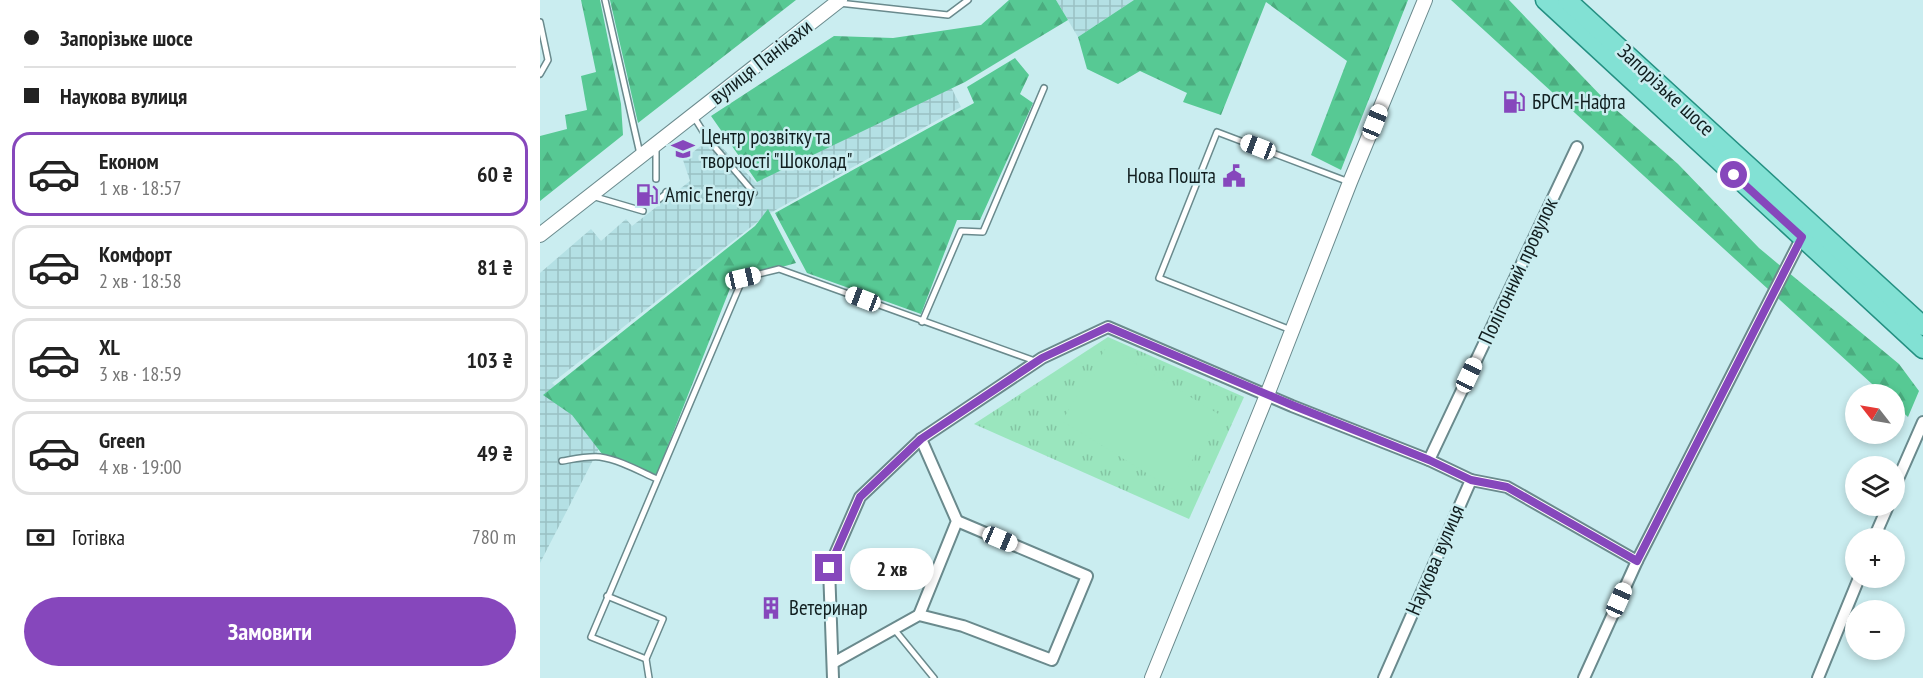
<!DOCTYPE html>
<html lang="uk">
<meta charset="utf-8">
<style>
body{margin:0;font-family:"PT Sans Narrow",sans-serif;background:#f2f2f2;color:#222;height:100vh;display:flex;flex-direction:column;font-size:22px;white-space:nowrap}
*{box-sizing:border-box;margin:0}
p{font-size:20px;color:#767676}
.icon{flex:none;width:33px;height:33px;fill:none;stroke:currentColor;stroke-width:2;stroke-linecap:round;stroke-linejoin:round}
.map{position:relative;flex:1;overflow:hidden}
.details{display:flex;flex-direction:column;background:#fff;width:540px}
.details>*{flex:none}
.top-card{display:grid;align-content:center;height:132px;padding:0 24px;background:#fff}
.needle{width:39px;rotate:301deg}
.buttons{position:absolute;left:1305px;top:384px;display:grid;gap:12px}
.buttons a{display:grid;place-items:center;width:60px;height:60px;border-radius:50%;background:#fff;box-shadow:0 3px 9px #0003;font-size:30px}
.end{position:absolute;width:27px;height:27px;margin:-14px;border:8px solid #8647bc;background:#fff;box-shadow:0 0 0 3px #fff}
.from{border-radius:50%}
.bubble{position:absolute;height:42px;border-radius:21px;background:#fff;box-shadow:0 3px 9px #0003;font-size:20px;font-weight:700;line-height:42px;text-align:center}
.car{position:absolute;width:18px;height:36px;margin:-18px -9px;border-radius:8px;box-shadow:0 0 4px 2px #0007;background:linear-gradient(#fff 24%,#345 0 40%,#fff 0 76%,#345 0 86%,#fff 0)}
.top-card b{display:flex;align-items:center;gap:21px;height:57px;font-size:22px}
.top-card b+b{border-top:2px solid #e0e0e0}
.top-card i{width:15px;height:15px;background:#222}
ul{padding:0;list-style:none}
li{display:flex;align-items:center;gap:18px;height:84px;margin:0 12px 9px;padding:0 12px;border:3px solid #e0e0e0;border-radius:18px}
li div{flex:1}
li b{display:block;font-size:22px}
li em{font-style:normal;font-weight:700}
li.active{border-color:#8647bc}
li>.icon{width:54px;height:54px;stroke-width:1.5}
.pay{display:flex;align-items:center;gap:15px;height:66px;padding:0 24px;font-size:22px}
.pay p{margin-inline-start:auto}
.action{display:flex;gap:12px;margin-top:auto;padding:12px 24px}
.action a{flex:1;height:69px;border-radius:36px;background:#8647bc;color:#fff;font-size:24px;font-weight:700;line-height:69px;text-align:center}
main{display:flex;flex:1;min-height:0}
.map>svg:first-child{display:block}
.industrial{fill:url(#industrial-grid)}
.grass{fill:url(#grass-tufts)}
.forest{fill:url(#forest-firs)}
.pitch{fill:#9ae6be}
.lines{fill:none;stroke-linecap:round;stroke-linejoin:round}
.service-casing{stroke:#6a8a8d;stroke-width:8}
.minor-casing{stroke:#6a8a8d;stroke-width:14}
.tertiary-casing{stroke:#6a8a8d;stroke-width:16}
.primary-casing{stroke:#249082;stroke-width:21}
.service{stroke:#fff;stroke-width:5}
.minor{stroke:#fff;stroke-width:10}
.tertiary{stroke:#fff;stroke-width:14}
.primary{stroke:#82e1d4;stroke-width:18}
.route{stroke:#8647bc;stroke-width:8}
.labels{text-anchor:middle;stroke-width:5;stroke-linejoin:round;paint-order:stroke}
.street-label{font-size:21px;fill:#111e1f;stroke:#caedf0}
.poi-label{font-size:21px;fill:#111e1f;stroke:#caedf0;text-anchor:start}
</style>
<main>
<section class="details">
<div class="top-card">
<b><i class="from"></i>Запорізьке шосе</b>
<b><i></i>Наукова вулиця</b>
</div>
<ul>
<li class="active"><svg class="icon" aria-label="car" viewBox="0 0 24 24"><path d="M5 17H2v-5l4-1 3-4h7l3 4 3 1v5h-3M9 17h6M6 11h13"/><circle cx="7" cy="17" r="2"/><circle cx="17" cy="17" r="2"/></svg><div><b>Економ</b><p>1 хв · 18:57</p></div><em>60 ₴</em></li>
<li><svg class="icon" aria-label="car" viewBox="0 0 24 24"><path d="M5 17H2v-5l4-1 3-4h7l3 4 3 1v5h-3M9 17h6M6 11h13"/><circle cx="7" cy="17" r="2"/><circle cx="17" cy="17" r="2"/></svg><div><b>Комфорт</b><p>2 хв · 18:58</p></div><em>81 ₴</em></li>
<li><svg class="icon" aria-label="car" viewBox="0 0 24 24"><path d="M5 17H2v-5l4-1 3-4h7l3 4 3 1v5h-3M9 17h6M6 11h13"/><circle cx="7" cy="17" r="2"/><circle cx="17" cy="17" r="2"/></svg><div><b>XL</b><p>3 хв · 18:59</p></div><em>103 ₴</em></li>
<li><svg class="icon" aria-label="car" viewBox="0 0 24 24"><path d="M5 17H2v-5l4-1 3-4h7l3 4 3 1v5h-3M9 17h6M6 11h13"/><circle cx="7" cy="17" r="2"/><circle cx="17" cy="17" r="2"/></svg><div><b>Green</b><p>4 хв · 19:00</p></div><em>49 ₴</em></li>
</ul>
<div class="pay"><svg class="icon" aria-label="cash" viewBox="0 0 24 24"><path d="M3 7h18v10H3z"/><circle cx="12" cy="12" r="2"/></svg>Готівка<p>780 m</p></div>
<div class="action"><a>Замовити</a></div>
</section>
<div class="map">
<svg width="1383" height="678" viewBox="0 0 1383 678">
<defs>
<pattern id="industrial-grid" width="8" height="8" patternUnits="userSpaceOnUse" patternTransform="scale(1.5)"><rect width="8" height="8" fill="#b4e0e4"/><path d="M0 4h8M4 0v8" fill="none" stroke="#9ac0c3"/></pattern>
<pattern id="grass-tufts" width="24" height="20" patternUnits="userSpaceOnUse" patternTransform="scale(1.5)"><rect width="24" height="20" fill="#9ae6be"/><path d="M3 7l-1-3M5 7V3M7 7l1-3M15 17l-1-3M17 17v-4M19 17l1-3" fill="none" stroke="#84c5a3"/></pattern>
<pattern id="forest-firs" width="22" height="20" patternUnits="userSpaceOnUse" patternTransform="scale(1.5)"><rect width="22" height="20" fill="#57c994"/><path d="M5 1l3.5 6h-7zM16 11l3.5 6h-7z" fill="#4bac7f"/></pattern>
</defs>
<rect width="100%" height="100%" fill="#caedf0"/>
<g class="industrial">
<polygon points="516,0 594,0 538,37"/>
<polygon points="405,75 421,107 225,216 12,383 69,429 0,563 0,273 51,229 61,241 86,219 92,226 150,181 143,160 172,137 216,183"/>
</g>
<polygon class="grass" points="568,337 704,397 649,519 434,424"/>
<g class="forest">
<polygon points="41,0 60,0 81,104 83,135 0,201 0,136 27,129 25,115 47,110 41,76 56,72"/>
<polygon points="70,0 256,0 98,123"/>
<polygon points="469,0 516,0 528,20 425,82 217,182 171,116 294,36 353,38 441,25"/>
<polygon points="594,0 868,0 801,170 771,155 807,61 726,2 681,115 643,102 647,93 600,71 578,84 547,69 538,37"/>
<polygon points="911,0 969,0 1065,100 1138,164 1219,248 1359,364 1379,391 1368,417 1355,405 1354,394 1343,394"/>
<polygon points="475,58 489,75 480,94 493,103 440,220 417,220 381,314 267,273 235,213 434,103 427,87"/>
<polygon points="228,209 256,263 203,278 191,286 116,476 77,458 62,454 32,415 3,395 215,226"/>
</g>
<polygon class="pitch" points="567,346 680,415 634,490 522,421"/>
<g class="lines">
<g class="service-casing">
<g id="service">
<polyline points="65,0 100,154"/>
<polyline points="299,3 408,15 428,0"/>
<polyline points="0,22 8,60 0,74"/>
<polyline points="154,117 167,138 214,193"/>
<polyline points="116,148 116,179"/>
<polyline points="52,196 103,211"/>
<polyline points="118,200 127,193 126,192"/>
<polyline points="382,322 421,231 443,232 504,88"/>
<polyline points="751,330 619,278 677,132 809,182"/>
<path d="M 22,461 C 34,459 47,456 60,457 C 80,460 99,471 117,479"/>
<polyline points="67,596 123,619 106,659 109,678"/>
<polyline points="354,629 394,678"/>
<polyline points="106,659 51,637 203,278 239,269 495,361"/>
</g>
</g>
<g class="minor-casing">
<g id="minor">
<polyline points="889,460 1037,147"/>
<polyline points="931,480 967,487 1097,561"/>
<polyline points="1354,488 1383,422"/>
<polyline points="1334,538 1348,506"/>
<polyline points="379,615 417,521 381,439"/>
<polyline points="293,663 379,615 423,626 512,660 547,576 417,521"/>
<polyline points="293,678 289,568 320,497 381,439 502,358 568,327 752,406 889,460 931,480 844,678"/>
<polyline points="1044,678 1097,561 1262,237"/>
<polyline points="1278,678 1319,578"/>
</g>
</g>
<g class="tertiary-casing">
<g id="tertiary">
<polyline points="0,235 300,0"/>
<polyline points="612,678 727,395 810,182 885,0"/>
</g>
</g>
<g class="primary-casing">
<g id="primary">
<polyline points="1005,0 1383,349"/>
<polyline points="1027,0 1383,326"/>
</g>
</g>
<use href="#service" class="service"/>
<use href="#minor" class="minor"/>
<use href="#tertiary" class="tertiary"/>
<use href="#primary" class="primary"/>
</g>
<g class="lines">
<polyline class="route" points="289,568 320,497 381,439 502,358 568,327 752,405 889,460 931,480 967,487 1097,561 1262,237 1194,175"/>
</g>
<defs>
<g id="fuel-bare" transform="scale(1.8)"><path d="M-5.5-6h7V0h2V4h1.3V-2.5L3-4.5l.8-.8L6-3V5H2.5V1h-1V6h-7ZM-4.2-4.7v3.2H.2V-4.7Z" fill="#8647bc" stroke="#caedf0" stroke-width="2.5" paint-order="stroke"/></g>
<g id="school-bare" transform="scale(1.8)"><path d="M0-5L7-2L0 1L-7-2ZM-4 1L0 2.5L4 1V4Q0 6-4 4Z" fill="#8647bc" stroke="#caedf0" stroke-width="2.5" paint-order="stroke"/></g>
<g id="civic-bare" transform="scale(1.8)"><path d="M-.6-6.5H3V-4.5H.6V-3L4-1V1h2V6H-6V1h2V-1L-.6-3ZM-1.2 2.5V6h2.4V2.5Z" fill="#8647bc" stroke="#caedf0" stroke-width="2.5" paint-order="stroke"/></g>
<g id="building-bare" transform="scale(1.8)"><path d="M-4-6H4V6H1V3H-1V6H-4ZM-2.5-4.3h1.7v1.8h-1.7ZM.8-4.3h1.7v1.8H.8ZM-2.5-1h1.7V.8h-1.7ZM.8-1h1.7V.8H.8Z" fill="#8647bc" stroke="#caedf0" stroke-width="2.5" paint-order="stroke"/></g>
</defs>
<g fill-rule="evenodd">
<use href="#fuel-bare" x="974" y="102"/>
<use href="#school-bare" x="143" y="149"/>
<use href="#civic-bare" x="694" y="176"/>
<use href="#fuel-bare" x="107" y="195"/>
<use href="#building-bare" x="231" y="608"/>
</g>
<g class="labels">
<g class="street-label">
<text transform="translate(221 62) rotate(-38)" y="7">вулиця Панікахи</text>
<text transform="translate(1126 90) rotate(43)" y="7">Запорізьке шосе</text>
<text transform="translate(978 271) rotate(-65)" y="7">Полігонний провулок</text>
<text transform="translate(895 560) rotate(-67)" y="7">Наукова вулиця</text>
</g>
<g class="poi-label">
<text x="992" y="109">БРСМ-Нафта</text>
<text x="161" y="144">Центр розвітку та<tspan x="161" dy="24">творчості "Шоколад"</tspan></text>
<text x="676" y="183" text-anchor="end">Нова Пошта</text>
<text x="125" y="202">Amic Energy</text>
<text x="249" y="615">Ветеринар</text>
</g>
</g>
</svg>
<div class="buttons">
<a><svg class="needle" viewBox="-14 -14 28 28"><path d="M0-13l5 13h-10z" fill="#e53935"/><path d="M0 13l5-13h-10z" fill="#767676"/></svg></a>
<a><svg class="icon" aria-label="layers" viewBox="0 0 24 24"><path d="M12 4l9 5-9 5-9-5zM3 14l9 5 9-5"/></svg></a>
<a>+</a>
<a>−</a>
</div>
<i class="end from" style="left:1194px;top:175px"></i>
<i class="end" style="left:289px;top:568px"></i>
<div class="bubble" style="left:310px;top:548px;width:84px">2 хв</div>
<i class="car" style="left:835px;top:122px;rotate:22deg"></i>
<i class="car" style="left:718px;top:147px;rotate:291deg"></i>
<i class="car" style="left:203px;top:278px;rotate:77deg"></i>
<i class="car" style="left:323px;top:299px;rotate:291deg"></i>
<i class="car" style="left:929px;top:375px;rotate:25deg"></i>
<i class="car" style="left:460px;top:539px;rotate:113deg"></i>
<i class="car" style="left:1079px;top:600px;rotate:24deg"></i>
</div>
</main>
